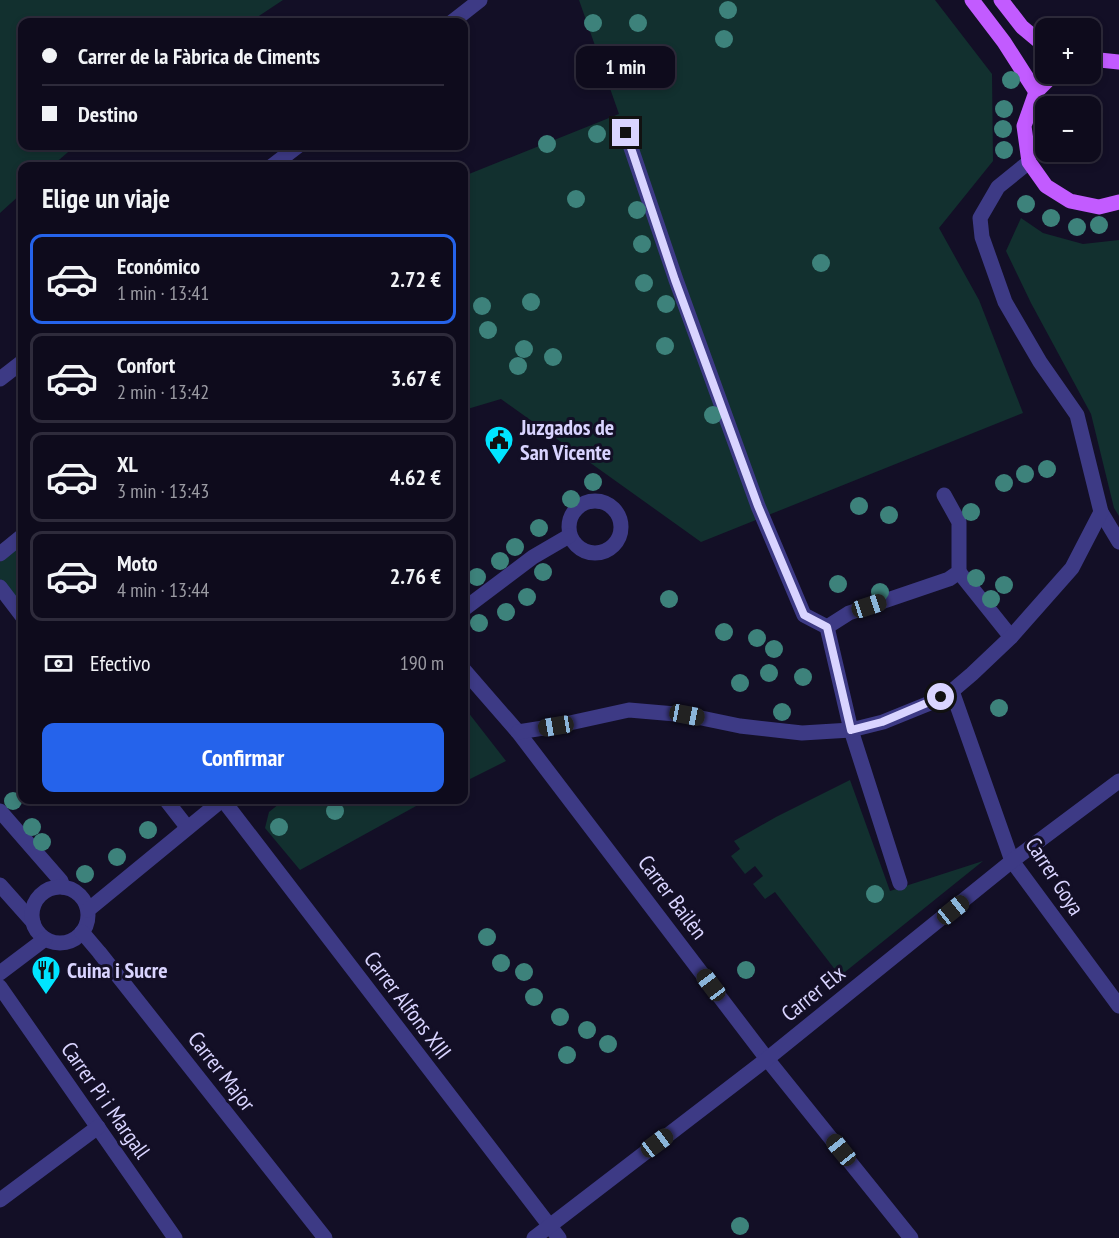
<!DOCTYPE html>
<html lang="es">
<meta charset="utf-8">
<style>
body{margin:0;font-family:"PT Sans Narrow",sans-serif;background:#1c1929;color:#f1f3f6;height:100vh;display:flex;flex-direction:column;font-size:22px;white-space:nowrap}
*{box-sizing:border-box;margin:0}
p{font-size:20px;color:#9b9ba3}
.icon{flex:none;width:33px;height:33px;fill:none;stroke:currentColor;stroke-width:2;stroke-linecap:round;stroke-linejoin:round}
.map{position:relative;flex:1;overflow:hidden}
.panel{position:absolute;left:18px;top:162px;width:450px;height:642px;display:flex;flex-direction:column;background:#0e0b1c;border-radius:12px;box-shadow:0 3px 9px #0003,0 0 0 2px #2e2b3b}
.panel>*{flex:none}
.guide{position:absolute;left:18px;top:18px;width:450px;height:132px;border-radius:12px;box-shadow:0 3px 9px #0003,0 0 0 2px #2e2b3b;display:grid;align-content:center;height:132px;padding:0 24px;background:#0e0b1c}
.tools{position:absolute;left:1035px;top:18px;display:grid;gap:12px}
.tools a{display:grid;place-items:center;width:66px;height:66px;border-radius:12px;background:#0e0b1c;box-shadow:0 3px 9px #0003,0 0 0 2px #2e2b3b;font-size:30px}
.end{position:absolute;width:27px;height:27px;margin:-14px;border:8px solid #d9d4ff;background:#111;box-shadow:0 0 0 3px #111}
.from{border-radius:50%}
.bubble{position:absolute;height:42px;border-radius:12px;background:#0e0b1c;box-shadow:0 3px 9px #0003,0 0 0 2px #2e2b3b;font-size:20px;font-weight:800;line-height:42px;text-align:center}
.car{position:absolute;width:18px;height:36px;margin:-18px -9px;border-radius:8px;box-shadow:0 0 4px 2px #0007;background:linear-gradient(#222 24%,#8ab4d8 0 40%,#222 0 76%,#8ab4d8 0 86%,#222 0)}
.guide b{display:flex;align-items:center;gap:21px;height:57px;font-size:22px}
.guide b+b{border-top:2px solid #2e2b3b}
.guide i{width:15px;height:15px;background:#f1f3f6}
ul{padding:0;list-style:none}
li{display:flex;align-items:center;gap:18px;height:90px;margin:0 12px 9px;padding:0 12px;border:3px solid #2e2b3b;border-radius:12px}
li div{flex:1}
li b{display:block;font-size:22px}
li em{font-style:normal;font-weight:800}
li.on{border-color:#2563eb}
li>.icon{width:54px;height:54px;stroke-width:1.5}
h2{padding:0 24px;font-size:27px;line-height:72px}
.pay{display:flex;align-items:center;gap:15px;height:66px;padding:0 24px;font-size:22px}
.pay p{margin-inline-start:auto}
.primary-button{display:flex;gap:12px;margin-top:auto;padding:12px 24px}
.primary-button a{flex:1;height:69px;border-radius:12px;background:#2563eb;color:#fff;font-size:24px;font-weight:800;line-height:69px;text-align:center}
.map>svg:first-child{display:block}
.green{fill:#12302f}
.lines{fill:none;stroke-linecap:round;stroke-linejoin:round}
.minor{stroke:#3d3a85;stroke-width:15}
.major{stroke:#c25bff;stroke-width:15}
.tree{fill:#3d827b}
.route{stroke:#d9d4ff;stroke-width:8}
.labels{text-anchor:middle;stroke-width:6;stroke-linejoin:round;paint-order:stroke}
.poi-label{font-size:22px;font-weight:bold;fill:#d9d4ff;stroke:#130f26;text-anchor:start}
.street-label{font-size:22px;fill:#d9d4ff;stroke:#130f26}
</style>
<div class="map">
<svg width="1119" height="1238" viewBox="0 0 1119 1238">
<rect width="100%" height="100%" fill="#130f26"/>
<g class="green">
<polygon points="0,0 283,0 250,22 22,22 22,146 75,146 52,166 22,166 22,193 0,213"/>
<polygon points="579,0 935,0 992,74 993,161 939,228 979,300 1023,413 701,542 501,399 464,410 464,176 619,114"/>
<polygon points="1021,218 1043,233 1083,244 1119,240 1119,516 1114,508 1091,414 1031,303 1006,251"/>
<polygon points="22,544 22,607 0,579 0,562"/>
<polygon points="464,707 506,761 464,782"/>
<polygon points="850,780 890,891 983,861 840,976 775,892 765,899 753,884 763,876 755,866 745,874 731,856 740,849 734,841 776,817"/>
<polygon points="284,800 427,800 300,870 265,828 269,812"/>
</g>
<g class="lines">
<g class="minor">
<polyline points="452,22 480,0"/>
<polyline points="626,133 676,280 758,506 804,615 827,627 851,730 900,883"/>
<polyline points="272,166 298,146"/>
<polyline points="0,379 22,362"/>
<circle cx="595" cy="527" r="26"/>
<polyline points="1101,512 1119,542"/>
<polyline points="0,554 22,536"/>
<polyline points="959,572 1011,637"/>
<polyline points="0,587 22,616"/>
<polyline points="464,609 533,557 569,536"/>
<polyline points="827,627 849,613 949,579 959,572 959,522 944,495"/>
<polyline points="464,670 518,732 767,1059 911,1238"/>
<polyline points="952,691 1012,861 1119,1006"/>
<polyline points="518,732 556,726 629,710 687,715 740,726 802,733 851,730 883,722 930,703 952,691 972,674 1011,637 1072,568 1101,512 1077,415 1040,362 1005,302 982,237 980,218 998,187 1029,162"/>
<polyline points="166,800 187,827"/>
<polyline points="223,800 559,1238"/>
<polyline points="0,811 61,881 63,887"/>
<polyline points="0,885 33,922"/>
<circle cx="60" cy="915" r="28"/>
<polyline points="88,910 222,800"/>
<polyline points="82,932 99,952 325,1238"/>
<polyline points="0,973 45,939"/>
<polyline points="0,987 175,1238"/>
<polyline points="0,1200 98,1127"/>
<polyline points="534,1238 767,1059 1012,861 1119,781"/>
</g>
<g class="major">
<polyline points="972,0 1004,42 1036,92"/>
<polyline points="1001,0 1022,27 1046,47"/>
<polyline points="1090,59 1119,62"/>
<polyline points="1054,74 1036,92 1024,126 1029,162 1046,186 1070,201 1099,207 1119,202"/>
</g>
</g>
<g class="tree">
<circle cx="728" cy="10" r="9"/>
<circle cx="593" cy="23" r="9"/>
<circle cx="638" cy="23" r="9"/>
<circle cx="724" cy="39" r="9"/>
<circle cx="651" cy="65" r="9"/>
<circle cx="1011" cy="80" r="9"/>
<circle cx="1004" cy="109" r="9"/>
<circle cx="1003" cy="129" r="9"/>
<circle cx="597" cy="134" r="9"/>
<circle cx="547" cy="144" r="9"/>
<circle cx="1004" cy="150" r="9"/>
<circle cx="576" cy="199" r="9"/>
<circle cx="1026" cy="204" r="9"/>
<circle cx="637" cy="210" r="9"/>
<circle cx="1051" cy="218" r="9"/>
<circle cx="1099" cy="225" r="9"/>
<circle cx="1077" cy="227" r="9"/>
<circle cx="642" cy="244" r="9"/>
<circle cx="821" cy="263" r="9"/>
<circle cx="644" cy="283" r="9"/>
<circle cx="531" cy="302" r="9"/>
<circle cx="666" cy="304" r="9"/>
<circle cx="482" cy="306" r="9"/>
<circle cx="488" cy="330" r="9"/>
<circle cx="665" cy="346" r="9"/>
<circle cx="524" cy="349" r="9"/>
<circle cx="553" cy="357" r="9"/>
<circle cx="518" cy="366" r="9"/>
<circle cx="713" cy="415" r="9"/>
<circle cx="1047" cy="469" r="9"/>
<circle cx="1025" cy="474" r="9"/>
<circle cx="593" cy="482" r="9"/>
<circle cx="1004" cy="483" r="9"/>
<circle cx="571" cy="499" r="9"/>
<circle cx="859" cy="506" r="9"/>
<circle cx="971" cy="512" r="9"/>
<circle cx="889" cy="515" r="9"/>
<circle cx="539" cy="528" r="9"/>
<circle cx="515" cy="547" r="9"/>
<circle cx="500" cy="561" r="9"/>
<circle cx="543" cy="572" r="9"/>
<circle cx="477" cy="577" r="9"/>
<circle cx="976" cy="578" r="9"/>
<circle cx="838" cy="584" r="9"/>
<circle cx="1004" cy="585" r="9"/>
<circle cx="880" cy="592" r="9"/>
<circle cx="527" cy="597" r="9"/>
<circle cx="669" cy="599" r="9"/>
<circle cx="991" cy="599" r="9"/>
<circle cx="506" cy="612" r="9"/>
<circle cx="479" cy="623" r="9"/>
<circle cx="724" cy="632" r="9"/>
<circle cx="757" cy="638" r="9"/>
<circle cx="774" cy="649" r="9"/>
<circle cx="769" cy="673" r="9"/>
<circle cx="803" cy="677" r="9"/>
<circle cx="740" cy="683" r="9"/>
<circle cx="999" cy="708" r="9"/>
<circle cx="782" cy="712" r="9"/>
<circle cx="13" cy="801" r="9"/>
<circle cx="335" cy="811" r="9"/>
<circle cx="32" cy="827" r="9"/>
<circle cx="279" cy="827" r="9"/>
<circle cx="148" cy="830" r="9"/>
<circle cx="42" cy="842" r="9"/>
<circle cx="117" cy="857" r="9"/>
<circle cx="85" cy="874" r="9"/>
<circle cx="875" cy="894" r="9"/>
<circle cx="487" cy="937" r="9"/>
<circle cx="501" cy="963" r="9"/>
<circle cx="746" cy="970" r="9"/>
<circle cx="524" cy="972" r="9"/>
<circle cx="534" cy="997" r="9"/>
<circle cx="560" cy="1017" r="9"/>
<circle cx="587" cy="1030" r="9"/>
<circle cx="608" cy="1044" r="9"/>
<circle cx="567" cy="1055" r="9"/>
<circle cx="740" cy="1226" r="9"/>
</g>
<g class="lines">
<polyline class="route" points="626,133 675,280 758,506 804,615 827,627 851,730 882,722 941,697"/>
</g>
<defs>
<g id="civic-pin" transform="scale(1.5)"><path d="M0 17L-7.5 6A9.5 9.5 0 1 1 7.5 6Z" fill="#00e5ff" stroke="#130f26"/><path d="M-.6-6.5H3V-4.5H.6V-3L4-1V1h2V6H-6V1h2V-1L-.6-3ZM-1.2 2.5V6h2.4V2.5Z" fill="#111"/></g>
<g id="restaurant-pin" transform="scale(1.5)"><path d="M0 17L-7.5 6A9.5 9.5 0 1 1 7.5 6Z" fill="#00e5ff" stroke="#130f26"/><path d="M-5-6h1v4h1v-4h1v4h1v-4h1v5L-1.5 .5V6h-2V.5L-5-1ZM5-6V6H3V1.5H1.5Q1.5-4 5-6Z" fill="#111"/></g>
</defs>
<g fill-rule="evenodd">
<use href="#civic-pin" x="499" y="440"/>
<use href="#restaurant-pin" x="46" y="970"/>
</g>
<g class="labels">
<g class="poi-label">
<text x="520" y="435">Juzgados de<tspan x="520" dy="25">San Vicente</tspan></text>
<text x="67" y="978">Cuina i Sucre</text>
</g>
<g class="street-label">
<text transform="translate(1055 876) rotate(57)" y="8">Carrer Goya</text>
<text transform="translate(673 897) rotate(53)" y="8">Carrer Bailèn</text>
<text transform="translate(813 993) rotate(-39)" y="8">Carrer Elx</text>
<text transform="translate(408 1005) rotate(53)" y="8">Carrer Alfons XIII</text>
<text transform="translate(222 1071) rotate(52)" y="8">Carrer Major</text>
<text transform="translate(106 1100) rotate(55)" y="8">Carrer Pi i Margall</text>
</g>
</g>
</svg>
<div class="tools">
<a>+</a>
<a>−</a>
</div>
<i class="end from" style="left:941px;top:697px"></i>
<i class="end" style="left:626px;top:133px"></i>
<div class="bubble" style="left:576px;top:46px;width:99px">1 min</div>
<i class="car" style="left:869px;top:606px;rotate:72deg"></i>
<i class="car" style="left:687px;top:715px;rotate:101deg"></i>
<i class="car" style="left:556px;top:726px;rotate:261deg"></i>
<i class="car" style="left:953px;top:910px;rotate:51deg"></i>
<i class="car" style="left:711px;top:985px;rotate:323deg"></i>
<i class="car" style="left:657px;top:1143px;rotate:53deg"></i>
<i class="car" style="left:841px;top:1150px;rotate:321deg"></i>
<div class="guide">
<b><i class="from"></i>Carrer de la Fàbrica de Ciments</b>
<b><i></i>Destino</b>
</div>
<section class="panel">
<h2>Elige un viaje</h2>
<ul>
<li class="on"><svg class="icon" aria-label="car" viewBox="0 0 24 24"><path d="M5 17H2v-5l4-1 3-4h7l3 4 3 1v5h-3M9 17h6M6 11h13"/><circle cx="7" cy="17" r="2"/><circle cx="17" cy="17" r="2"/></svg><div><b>Económico</b><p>1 min · 13:41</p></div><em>2.72 €</em></li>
<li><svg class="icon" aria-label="car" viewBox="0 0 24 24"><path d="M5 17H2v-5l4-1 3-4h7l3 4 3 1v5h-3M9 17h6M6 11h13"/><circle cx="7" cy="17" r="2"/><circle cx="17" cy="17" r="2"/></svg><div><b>Confort</b><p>2 min · 13:42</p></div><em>3.67 €</em></li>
<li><svg class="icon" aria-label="car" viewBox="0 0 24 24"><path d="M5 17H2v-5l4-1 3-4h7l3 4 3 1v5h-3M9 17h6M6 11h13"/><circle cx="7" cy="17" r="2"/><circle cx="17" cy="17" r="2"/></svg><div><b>XL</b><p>3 min · 13:43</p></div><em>4.62 €</em></li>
<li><svg class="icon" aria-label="car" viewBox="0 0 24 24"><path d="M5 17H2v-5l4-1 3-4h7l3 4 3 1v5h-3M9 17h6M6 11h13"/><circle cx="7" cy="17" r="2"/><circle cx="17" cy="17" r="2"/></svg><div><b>Moto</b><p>4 min · 13:44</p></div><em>2.76 €</em></li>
</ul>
<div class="pay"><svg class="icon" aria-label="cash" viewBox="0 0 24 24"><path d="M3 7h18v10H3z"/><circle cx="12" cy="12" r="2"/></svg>Efectivo<p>190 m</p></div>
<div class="primary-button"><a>Confirmar</a></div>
</section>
</div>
